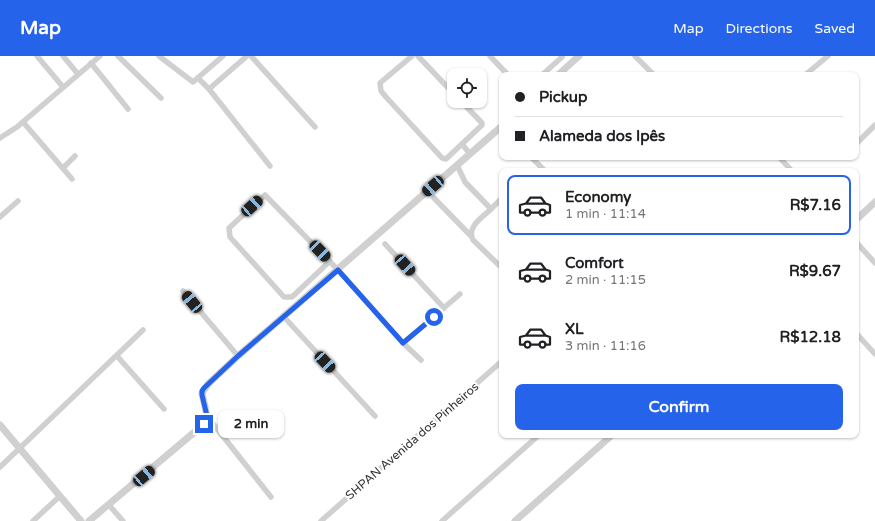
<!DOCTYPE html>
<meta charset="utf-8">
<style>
body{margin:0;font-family:"Varela Round",sans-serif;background:#f2f2f2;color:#202124;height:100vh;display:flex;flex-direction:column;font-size:15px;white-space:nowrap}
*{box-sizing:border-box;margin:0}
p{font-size:13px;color:#757577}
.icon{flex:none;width:22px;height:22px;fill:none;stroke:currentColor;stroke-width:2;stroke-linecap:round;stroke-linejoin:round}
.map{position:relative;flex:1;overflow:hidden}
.details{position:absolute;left:499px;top:112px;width:360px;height:270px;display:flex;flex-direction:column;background:#fff;border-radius:8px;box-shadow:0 1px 3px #0004}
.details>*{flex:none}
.top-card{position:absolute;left:499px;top:16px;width:360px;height:88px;border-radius:8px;box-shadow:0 1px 3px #0004;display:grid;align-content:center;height:88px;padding:0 16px;background:#fff}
.fabs{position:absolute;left:447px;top:12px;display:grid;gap:8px}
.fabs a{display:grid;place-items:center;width:40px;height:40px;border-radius:8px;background:#fff;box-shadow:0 1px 3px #0004;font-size:20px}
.end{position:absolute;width:18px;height:18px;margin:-9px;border:5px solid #2563eb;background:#fff;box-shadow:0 0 0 2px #fff}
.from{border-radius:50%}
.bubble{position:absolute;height:28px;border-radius:8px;background:#fff;box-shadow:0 1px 3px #0004;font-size:13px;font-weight:700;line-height:28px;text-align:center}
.car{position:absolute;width:12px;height:24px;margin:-12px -6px;border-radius:5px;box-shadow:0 0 3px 1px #0007;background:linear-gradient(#222 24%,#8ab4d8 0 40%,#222 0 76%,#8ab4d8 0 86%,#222 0)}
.top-card b{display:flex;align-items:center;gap:14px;height:38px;font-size:15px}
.top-card b+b{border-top:1px solid #e0e0e0}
.top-card i{width:10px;height:10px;background:#202124}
ul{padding:7px 0 0;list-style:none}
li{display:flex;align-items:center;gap:12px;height:60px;margin:0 8px 6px;padding:0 8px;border:2px solid transparent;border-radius:8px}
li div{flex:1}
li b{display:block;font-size:15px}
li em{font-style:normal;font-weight:700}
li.current{border-color:#2563eb}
li>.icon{width:36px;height:36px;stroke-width:1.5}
.primary-button{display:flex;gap:8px;margin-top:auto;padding:8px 16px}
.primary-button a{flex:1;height:46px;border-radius:8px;background:#2563eb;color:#fff;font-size:16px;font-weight:700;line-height:46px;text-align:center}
header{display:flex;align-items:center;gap:24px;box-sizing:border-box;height:56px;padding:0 20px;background:#2563eb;color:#fff}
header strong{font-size:19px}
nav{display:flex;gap:22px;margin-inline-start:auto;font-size:14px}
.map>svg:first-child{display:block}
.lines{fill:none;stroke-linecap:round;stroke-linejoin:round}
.minor{stroke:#d0d0d0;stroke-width:5.5}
.tertiary{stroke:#d0d0d0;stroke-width:7}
.route{stroke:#2563eb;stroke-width:5}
.labels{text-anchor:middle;stroke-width:4;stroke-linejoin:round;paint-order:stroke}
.street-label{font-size:12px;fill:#333;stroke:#fff}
</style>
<header>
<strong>Map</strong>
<nav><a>Map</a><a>Directions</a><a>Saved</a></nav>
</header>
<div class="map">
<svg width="875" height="465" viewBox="0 0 875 465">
<rect width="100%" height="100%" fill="#fff"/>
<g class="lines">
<g class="minor">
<polyline points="37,0 63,31"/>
<polyline points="63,0 78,18"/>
<polyline points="118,0 161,42"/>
<polyline points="159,0 193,26 223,0"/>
<polyline points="247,0 209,33 270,110"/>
<polyline points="251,0 315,71"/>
<polyline points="412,0 380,27 381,35 386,41 442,102 446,103 482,69 482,67 461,45"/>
<polyline points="418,0 454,38"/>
<polyline points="490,0 508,19"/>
<polyline points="635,0 654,19"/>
<polyline points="91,7 128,53"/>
<polyline points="542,19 562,1 561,0"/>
<polyline points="805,19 828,0"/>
<polyline points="198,22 209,33"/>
<polyline points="23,66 72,123"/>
<polyline points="0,82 17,71 100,0"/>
<polyline points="462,88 470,98"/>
<polyline points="856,88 875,69"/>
<polyline points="531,101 545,115"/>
<polyline points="779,101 792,115"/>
<path d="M 457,109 L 465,126 L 491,153 C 483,161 466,171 473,184 L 502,212"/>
<polyline points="63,112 75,100"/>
<polyline points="434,142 470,179"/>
<polyline points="491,153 502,142"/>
<polyline points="0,161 18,145"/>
<polyline points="856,186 875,207"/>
<polyline points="385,188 444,252"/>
<polyline points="330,205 292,241 284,241 230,181 229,172 265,139 340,216 403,287 421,304"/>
<polyline points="183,235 238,300"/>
<polyline points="284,261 375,360"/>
<polyline points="856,277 875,298"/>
<polyline points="403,287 460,238"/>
<polyline points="117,300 164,353"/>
<polyline points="207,360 271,441"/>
<polyline points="0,411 143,274"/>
<polyline points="109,449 123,465"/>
<polyline points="33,465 60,440"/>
<polyline points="321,465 502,305"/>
<polyline points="442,465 539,379"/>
</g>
<g class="tertiary">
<polyline points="558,19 579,0"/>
<polyline points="856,164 875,146"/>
<polyline points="0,369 81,465"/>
<polyline points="89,465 204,368 207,360 202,337 208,328 238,300 502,70"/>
<polyline points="515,465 612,379"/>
</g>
</g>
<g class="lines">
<polyline class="route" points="204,368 207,360 202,339 202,335 204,332 238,300 338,214 403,287 434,261"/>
</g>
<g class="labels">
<g class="street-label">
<text transform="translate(412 385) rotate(-41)" y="4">SHPAN Avenida dos Pinheiros</text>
</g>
</g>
</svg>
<div class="fabs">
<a><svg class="icon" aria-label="locate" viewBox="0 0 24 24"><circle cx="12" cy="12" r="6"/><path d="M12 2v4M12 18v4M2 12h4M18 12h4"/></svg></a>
</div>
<i class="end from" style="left:434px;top:261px"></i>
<i class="end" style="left:204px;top:368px"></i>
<div class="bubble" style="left:218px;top:354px;width:66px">2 min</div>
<i class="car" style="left:433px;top:130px;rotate:229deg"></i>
<i class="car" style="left:252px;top:150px;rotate:48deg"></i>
<i class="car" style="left:320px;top:195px;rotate:136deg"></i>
<i class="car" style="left:405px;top:209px;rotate:138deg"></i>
<i class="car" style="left:192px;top:246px;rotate:320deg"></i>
<i class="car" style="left:325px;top:306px;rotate:137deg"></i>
<i class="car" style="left:144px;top:420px;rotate:50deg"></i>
<div class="top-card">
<b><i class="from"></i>Pickup</b>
<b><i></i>Alameda dos Ipês</b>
</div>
<section class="details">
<ul>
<li class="current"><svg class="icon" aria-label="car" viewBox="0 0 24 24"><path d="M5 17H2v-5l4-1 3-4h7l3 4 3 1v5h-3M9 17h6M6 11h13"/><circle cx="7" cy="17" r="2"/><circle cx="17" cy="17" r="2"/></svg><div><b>Economy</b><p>1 min · 11:14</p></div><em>R$7.16</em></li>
<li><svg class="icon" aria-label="car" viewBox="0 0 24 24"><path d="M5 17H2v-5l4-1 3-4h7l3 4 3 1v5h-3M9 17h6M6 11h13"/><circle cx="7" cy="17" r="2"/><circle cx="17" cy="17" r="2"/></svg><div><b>Comfort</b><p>2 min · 11:15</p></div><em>R$9.67</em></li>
<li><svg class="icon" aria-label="car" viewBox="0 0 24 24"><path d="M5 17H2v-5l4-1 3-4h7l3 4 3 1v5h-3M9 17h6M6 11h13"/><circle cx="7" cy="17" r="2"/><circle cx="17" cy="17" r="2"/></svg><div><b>XL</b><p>3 min · 11:16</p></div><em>R$12.18</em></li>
</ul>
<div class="primary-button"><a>Confirm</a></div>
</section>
</div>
